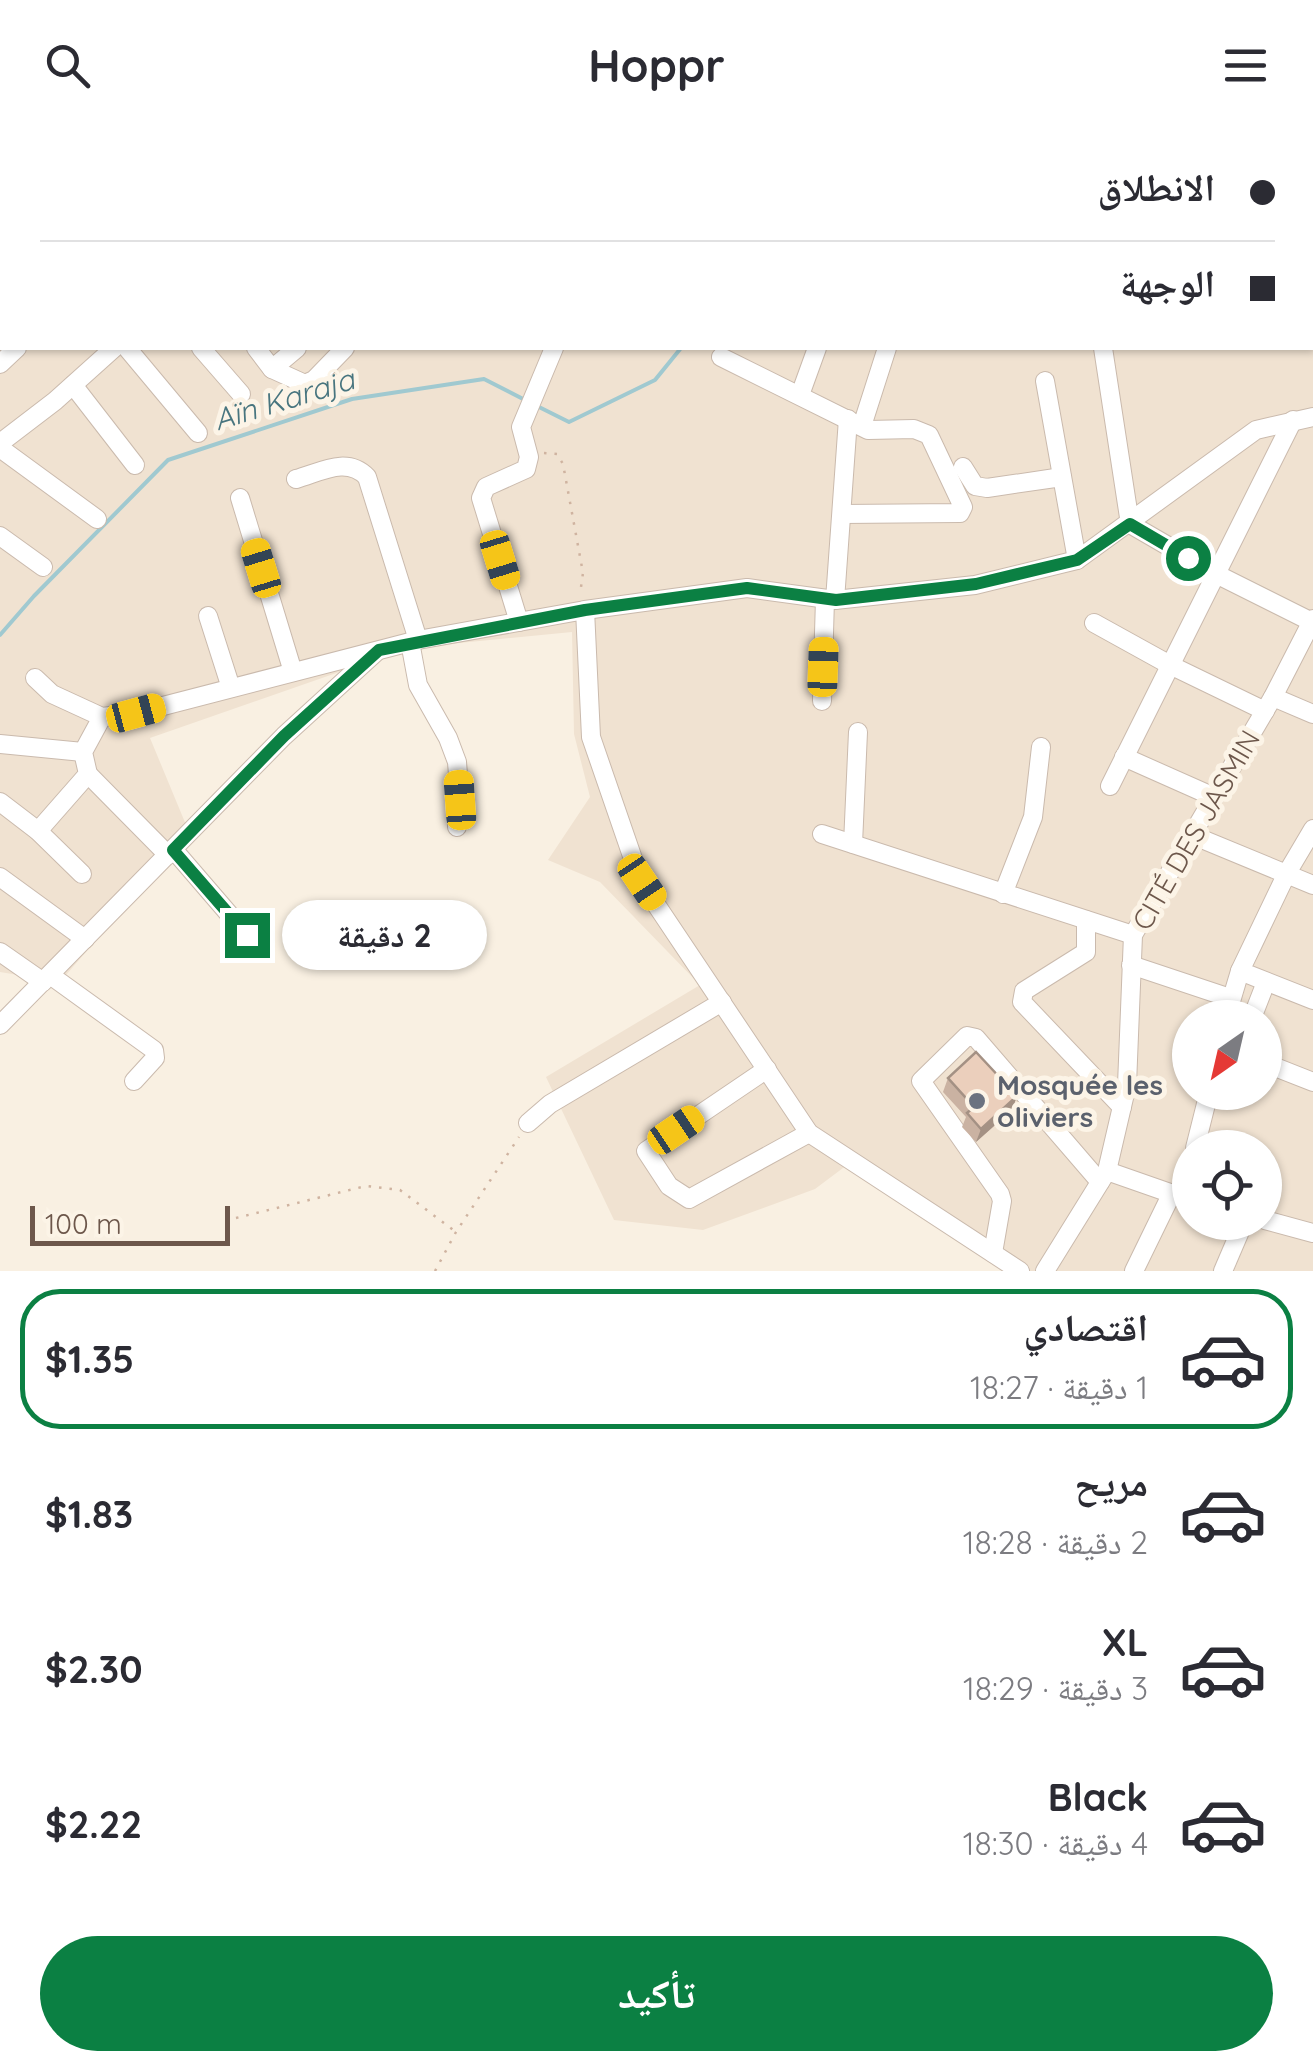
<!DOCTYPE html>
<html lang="ar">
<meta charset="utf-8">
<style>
body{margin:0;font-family:Quicksand,"Noto Naskh Arabic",sans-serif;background:#f2f2f3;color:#2b2b33;direction:rtl;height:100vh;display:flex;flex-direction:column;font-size:38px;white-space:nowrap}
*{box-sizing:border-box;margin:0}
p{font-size:32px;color:#7c7c81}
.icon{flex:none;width:55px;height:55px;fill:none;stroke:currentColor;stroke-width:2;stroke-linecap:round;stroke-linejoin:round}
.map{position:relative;height:1141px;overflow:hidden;direction:ltr}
.details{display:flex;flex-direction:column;background:#fff;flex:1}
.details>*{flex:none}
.banner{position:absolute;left:0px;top:0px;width:1315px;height:220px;box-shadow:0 2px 8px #0004;direction:rtl;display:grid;align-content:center;height:220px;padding:0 40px;background:#fff}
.needle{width:65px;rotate:214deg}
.controls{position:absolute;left:1172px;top:870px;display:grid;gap:20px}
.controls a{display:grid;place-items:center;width:110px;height:110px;border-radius:50%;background:#fff;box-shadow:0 2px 8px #0004;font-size:50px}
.scale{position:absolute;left:30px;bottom:25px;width:200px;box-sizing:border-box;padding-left:10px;border:5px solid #6d574b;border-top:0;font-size:28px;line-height:35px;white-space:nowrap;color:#6d574b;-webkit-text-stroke:8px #fcf4e7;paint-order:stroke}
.end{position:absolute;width:45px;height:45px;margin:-22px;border:12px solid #0b8043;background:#fff;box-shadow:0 0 0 5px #fff}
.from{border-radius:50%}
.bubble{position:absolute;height:70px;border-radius:35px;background:#fff;box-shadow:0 2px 8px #0004;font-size:32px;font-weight:800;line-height:70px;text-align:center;direction:rtl}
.car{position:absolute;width:30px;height:60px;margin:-30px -15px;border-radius:12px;box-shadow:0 0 8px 2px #0007;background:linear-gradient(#f5c518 24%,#345 0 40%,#f5c518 0 76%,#345 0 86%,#f5c518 0)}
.banner b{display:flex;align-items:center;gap:35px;height:95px;font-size:38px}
.banner b+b{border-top:2px solid #e1e1e2}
.banner i{width:25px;height:25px;background:#2b2b33}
ul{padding:18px 0 0;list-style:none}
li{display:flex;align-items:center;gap:30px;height:140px;margin:0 20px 15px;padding:0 20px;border:5px solid transparent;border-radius:40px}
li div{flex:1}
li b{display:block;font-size:38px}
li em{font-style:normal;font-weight:800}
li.active{border-color:#0b8043}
li>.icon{width:90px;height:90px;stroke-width:1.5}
.action{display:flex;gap:20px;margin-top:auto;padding:20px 40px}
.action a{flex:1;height:115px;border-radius:60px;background:#0b8043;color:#fff;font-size:40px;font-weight:800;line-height:115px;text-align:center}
header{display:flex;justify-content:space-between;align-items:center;height:130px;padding:0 40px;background:#fff;font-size:45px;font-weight:800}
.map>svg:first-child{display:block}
.residential{fill:#f0e2d1;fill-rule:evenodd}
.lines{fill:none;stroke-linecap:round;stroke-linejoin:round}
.stream{stroke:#a0c9d0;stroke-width:4}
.minor-casing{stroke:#cabaad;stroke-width:20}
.path{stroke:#cfb3a0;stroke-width:2.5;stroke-dasharray:2.5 8;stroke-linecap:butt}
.minor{stroke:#fff;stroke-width:18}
.wall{fill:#cab2a2}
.shaded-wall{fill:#a49184}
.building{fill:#ebcfbc;stroke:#a49184;stroke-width:2.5}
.route{stroke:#0b8043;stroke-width:12}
.worship-dot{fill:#6b7280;stroke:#fcf4e7;stroke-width:4}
.labels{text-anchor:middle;stroke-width:10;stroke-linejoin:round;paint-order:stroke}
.street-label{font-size:28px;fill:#6d574b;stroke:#fcf4e7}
.worship-label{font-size:28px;font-weight:bold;fill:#5b616d;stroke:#fcf4e7;text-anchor:start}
.water-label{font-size:30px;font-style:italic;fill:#48757f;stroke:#fcf4e7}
</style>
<header><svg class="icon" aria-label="menu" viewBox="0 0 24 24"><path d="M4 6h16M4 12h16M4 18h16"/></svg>Hoppr<svg class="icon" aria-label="search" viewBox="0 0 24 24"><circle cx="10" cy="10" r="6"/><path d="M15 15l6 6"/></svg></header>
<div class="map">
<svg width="1313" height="1141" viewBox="0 0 1313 1141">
<rect width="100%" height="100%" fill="#f9f0e2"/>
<path class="residential" d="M 0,0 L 1313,0 L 1313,1141 L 1006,1141 L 847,1035 L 815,1059 L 703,1100 L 614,1090 L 546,947 L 700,855 L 600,752 L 548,730 L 590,667 L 574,604 L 572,502 L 408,518 L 150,608 L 189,702 L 60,852 L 0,842 ZM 2,2 L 1312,2 L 1312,218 L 2,218 ZM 1190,888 L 1265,888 L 1265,962 L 1190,962 ZM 1190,1018 L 1265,1018 L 1265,1092 L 1190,1092 Z"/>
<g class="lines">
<g class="stream">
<polyline points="915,2 919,0"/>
<polyline points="535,275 569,292 655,250 681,218"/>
<polyline points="0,505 34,466 168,330 352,269 484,249 527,271"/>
</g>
<g class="minor-casing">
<g id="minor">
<polyline points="30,0 33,2"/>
<polyline points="105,0 108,2"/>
<polyline points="523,0 558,2"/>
<polyline points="1296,0 1297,2"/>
<polyline points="1082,1 1083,2"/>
<polyline points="69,2 72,0"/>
<polyline points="269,2 269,0"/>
<polyline points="318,2 320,0"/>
<polyline points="452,2 453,0"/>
<polyline points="1312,45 1313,47"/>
<polyline points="0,48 2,51"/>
<polyline points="0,66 2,63"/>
<polyline points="0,132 2,135"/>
<polyline points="127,218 198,303"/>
<polyline points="201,218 241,264"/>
<polyline points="256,218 272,239 297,218"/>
<polyline points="1103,218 1130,394 1218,445 1312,492"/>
<polyline points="721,227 868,300 914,299 929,305 963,377 960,383 842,384"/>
<polyline points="0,234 17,218"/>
<polyline points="272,239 305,254 314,250 345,218"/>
<polyline points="1045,251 1077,430"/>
<polyline points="73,255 135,335"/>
<polyline points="800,265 817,218"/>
<polyline points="862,296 887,218"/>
<polyline points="0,313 55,271 114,218"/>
<polyline points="0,318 97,389"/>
<polyline points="963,337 975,356 987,358 1062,347"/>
<path d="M 296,349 C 321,342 347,326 367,347 L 418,510"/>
<polyline points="240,368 293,542"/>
<polyline points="0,406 43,437"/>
<polyline points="835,470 848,289"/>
<polyline points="585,480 591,607 641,752 809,1003 1020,1141"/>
<polyline points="208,486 231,558"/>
<polyline points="519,492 481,368 486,357 526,339 529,327 521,297 554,218"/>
<polyline points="1094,493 1170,535 1265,581"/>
<polyline points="410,512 418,555 448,608 457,632 460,670 457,697"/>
<polyline points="35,548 52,564 102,587 136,583 418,510 585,480 747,458 835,470 975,455 1077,430 1256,300 1313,287"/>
<polyline points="1273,567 1313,584"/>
<polyline points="822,571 825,469"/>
<polyline points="0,614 83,622"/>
<polyline points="1124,627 1214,667"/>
<polyline points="88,644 168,725"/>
<polyline points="1110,656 1293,290"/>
<polyline points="0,672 38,701 82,744"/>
<polyline points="1313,699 1287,743 1240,841 1313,870"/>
<polyline points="38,701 88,644 83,622 102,587"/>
<polyline points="822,704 1133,805"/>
<polyline points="1192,705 1313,755"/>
<polyline points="853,714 858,602"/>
<polyline points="173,719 247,805"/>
<polyline points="0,747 85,809"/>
<polyline points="1003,764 1033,687 1041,617"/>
<polyline points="1086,790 1086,822 1024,861 1022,872 1122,977"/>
<polyline points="0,822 43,852"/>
<polyline points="1131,835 1230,868"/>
<polyline points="50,845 154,920 155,928 134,951"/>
<polyline points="1226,888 1240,841"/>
<polyline points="1252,888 1266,852"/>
<polyline points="0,895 284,606 376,522"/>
<polyline points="1265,933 1313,952"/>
<polyline points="767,939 646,1021 669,1056 689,1069 809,1003"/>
<polyline points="528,993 550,974 722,872"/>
<polyline points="1195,1018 1209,962"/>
<polyline points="1107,1041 1190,1070"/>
<polyline points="1182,1067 1190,1037"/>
<polyline points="1265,1090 1313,1103"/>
<polyline points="993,1123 1002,1071 1000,1064 921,951 967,906 976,908 1100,1052"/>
<polyline points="1045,1141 1107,1041 1127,955 1133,805 1273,567 1313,489"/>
<polyline points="1134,1141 1172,1063"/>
<polyline points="1223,1141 1244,1092"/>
</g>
</g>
<g class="path">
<polyline points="544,323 557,324 563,334 583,443 580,464"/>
<polyline points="236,1088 366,1056 400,1060 456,1102"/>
<polyline points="435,1141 456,1102 519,1007"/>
</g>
<use href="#minor" class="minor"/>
</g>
<polygon class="wall" points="948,948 1017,966 1012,980 976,1012 962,997 966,987 943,962"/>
<polygon class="shaded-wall" points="1017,966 1012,980 976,1012 981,999"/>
<polygon class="building" points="976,922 1017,966 981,999 967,983 974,977 948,948"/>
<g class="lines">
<polyline class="route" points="247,805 173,720 284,606 379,520 585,480 747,458 836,470 976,454 1077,430 1130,394 1188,428"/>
</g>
<circle class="worship-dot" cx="977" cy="971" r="10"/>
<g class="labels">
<g class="street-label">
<text transform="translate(1196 700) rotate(-60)" y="10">CITÉ DES JASMIN</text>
</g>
<g class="worship-label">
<text x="997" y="965">Mosquée les<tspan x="997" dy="32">oliviers</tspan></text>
</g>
<g class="water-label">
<text transform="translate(284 270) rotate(-17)" y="10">Aïn Karaja</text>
</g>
</g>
</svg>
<div class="controls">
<a><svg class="needle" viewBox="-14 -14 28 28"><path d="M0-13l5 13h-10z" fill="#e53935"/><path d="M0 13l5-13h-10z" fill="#7c7c81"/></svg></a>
<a><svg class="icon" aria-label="locate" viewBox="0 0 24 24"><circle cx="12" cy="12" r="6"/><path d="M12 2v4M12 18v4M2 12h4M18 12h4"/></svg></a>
</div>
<div class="scale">100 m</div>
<i class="end from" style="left:1188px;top:428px"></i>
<i class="end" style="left:247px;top:805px"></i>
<div class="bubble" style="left:282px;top:770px;width:205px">2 دقيقة</div>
<i class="car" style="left:500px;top:430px;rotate:163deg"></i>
<i class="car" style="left:261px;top:438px;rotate:343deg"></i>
<i class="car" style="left:823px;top:537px;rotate:2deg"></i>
<i class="car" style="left:136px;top:583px;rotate:75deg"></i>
<i class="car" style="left:460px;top:670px;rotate:356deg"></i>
<i class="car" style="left:642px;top:752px;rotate:146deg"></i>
<i class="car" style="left:676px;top:1000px;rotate:56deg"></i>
<div class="banner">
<b><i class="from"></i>الانطلاق</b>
<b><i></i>الوجهة</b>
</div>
</div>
<section class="details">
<ul>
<li class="active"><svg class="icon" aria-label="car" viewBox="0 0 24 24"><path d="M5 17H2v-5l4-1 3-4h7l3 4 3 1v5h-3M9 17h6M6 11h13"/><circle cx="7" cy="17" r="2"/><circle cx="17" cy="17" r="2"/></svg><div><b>اقتصادي</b><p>1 دقيقة · 18:27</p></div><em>$1.35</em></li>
<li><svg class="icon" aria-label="car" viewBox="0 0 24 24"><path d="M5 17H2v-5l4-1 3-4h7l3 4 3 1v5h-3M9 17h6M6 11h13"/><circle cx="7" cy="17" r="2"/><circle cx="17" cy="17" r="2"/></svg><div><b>مريح</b><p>2 دقيقة · 18:28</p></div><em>$1.83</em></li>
<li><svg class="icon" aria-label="car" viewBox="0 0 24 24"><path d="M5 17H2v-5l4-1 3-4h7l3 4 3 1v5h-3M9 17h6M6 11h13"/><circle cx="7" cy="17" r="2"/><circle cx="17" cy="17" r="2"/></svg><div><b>XL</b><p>3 دقيقة · 18:29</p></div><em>$2.30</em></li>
<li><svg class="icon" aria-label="car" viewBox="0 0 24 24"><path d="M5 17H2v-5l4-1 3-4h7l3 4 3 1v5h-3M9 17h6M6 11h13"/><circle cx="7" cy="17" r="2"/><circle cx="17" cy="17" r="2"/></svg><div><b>Black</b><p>4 دقيقة · 18:30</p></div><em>$2.22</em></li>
</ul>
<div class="action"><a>تأكيد</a></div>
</section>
